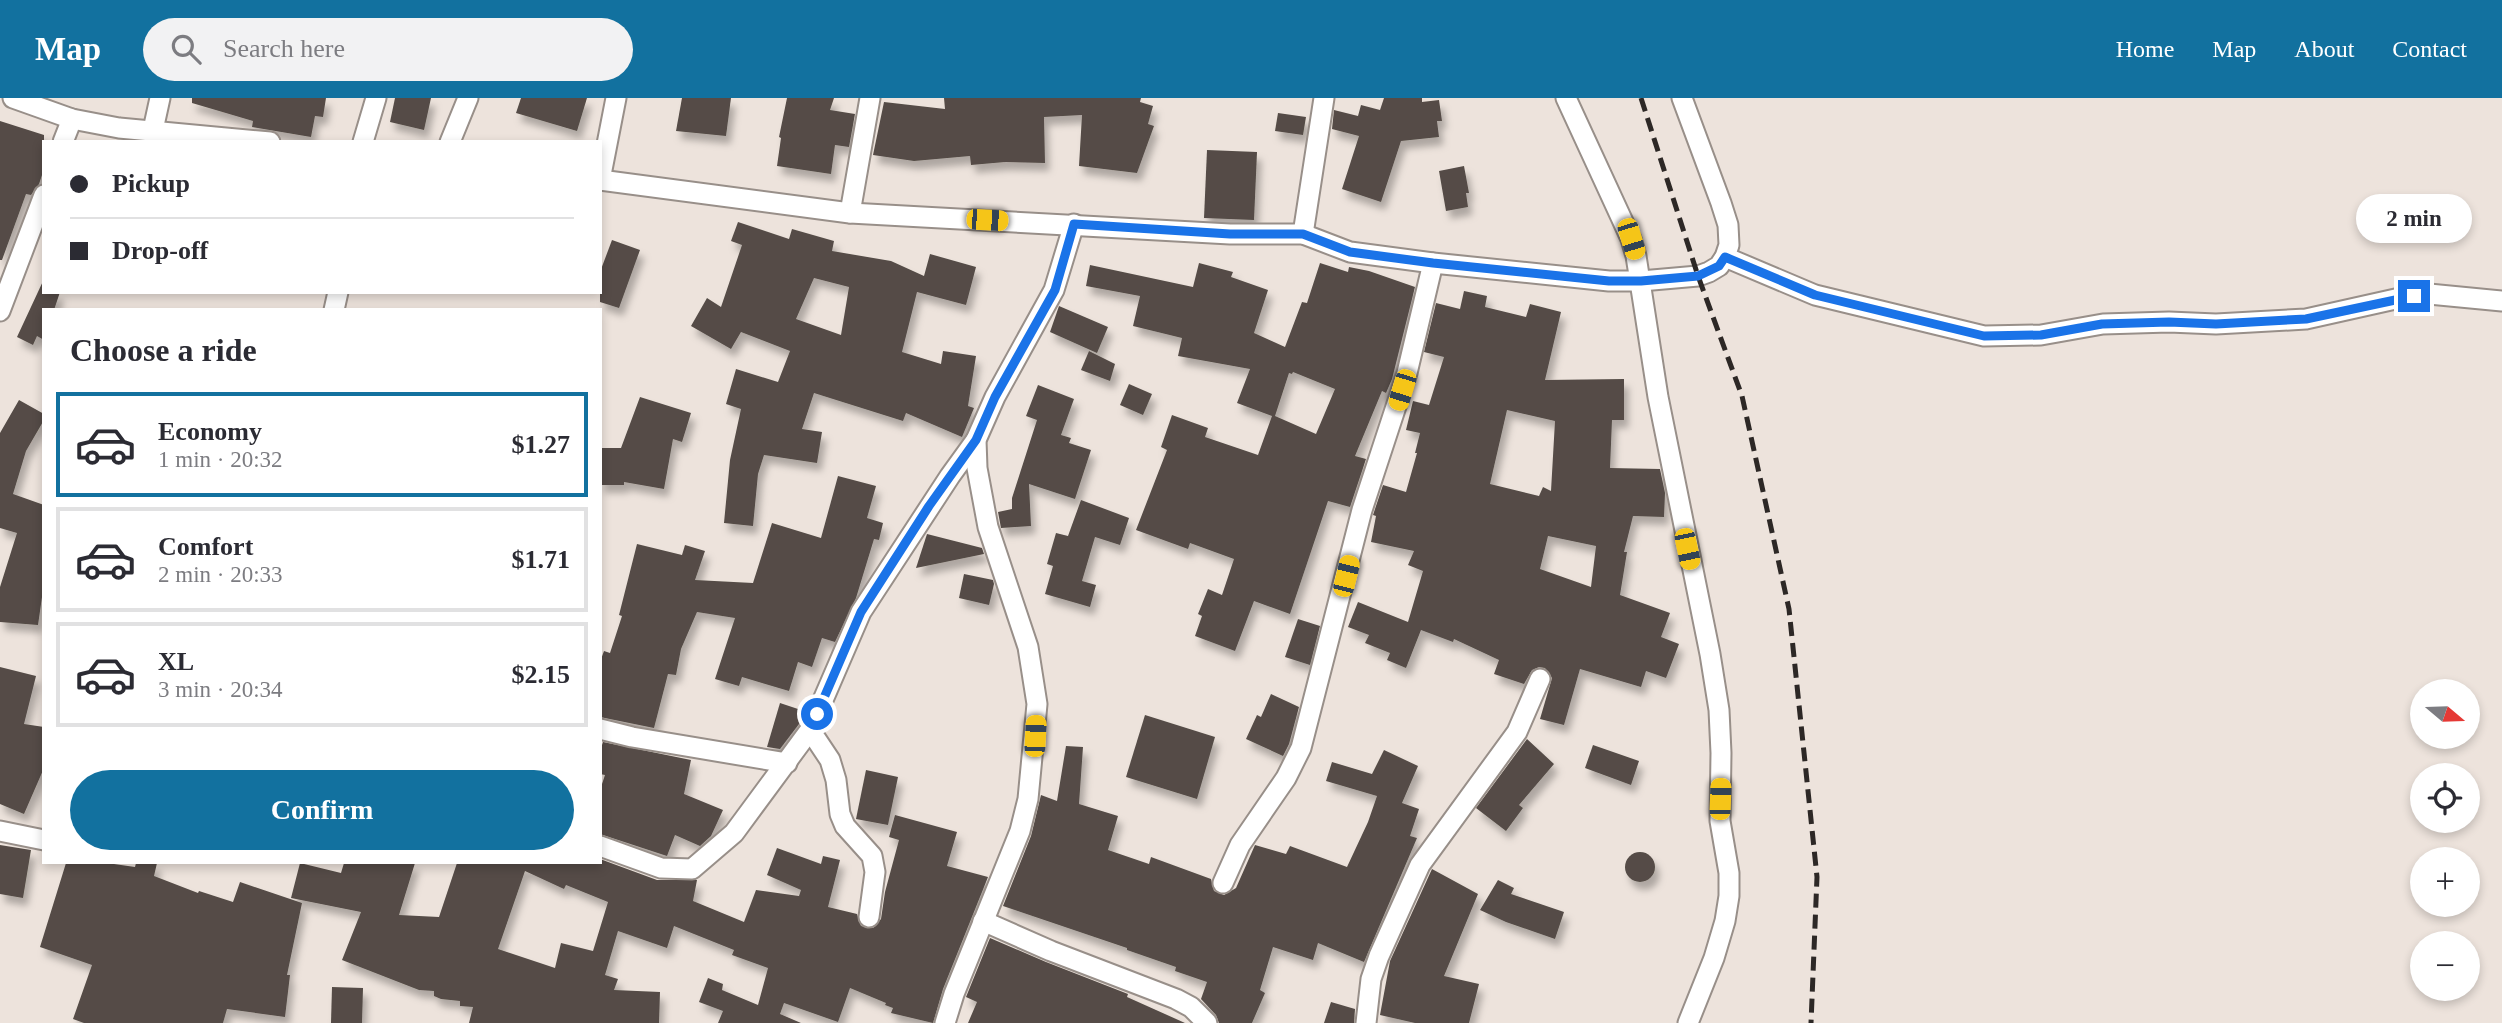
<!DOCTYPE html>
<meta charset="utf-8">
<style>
body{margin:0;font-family:Georgia,serif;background:#f2f2f3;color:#2b2b33;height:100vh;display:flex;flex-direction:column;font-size:26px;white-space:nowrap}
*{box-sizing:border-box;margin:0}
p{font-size:23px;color:#7c7c81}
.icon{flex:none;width:38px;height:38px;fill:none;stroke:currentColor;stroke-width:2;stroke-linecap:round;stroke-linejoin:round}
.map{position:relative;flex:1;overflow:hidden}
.side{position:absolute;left:42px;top:210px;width:560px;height:556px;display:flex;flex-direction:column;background:#fff;border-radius:0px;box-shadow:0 4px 10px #0003}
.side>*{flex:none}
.hud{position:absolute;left:42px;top:42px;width:560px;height:154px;border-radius:0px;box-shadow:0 4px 10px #0003;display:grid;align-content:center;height:154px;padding:0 28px;background:#fff}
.needle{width:46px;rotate:109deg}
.fabs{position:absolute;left:2410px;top:581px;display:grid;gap:14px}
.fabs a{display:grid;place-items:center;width:70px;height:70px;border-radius:50%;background:#fff;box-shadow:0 4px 10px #0003;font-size:35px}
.end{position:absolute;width:32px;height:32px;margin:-16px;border:9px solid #1a73e8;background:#fff;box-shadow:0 0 0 4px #fff}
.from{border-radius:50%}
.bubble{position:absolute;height:49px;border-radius:24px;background:#fff;box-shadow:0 4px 10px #0003;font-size:23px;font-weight:700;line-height:49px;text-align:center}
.car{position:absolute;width:21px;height:42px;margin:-21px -10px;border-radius:9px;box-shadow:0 0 5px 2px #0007;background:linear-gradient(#f5c518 24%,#345 0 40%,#f5c518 0 76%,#345 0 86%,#f5c518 0)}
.hud b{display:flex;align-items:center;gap:24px;height:66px;font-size:26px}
.hud b+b{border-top:2px solid #e1e1e2}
.hud i{width:18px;height:18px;background:#2b2b33}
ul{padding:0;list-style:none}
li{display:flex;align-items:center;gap:21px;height:105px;margin:0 14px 10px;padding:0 14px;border:4px solid #e1e1e2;border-radius:0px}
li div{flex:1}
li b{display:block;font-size:26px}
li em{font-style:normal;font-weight:700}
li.active{border-color:#12719f}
li>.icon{width:63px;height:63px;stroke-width:1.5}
h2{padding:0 28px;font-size:32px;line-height:84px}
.action{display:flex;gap:14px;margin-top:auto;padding:14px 28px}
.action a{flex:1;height:80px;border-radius:42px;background:#12719f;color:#fff;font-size:28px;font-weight:700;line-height:80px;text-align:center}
header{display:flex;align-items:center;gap:42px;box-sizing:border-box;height:98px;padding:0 35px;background:#12719f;color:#fff}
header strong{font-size:33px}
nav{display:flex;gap:38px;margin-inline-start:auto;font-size:24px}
.search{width:490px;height:63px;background:#f2f2f3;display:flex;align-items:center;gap:18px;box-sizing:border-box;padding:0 24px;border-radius:38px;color:#7c7c81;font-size:26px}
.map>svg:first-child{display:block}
.building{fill:#544c46;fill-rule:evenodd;filter:url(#shadow)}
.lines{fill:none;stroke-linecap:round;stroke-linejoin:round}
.minor-casing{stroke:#988f89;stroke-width:23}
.minor{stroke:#fff;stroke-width:19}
.rail{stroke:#2d2826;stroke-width:5;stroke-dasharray:14 7;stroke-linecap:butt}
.route{stroke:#1a73e8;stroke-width:9}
</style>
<header>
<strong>Map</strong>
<div class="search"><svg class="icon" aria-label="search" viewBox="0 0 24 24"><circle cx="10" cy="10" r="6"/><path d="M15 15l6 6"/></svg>Search here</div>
<nav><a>Home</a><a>Map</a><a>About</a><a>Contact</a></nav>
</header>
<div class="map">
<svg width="2502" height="925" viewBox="0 0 2502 925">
<defs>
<filter id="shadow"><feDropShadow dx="4.5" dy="8" stdDeviation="3.5" flood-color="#0004"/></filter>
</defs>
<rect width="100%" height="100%" fill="#ede3dc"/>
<g class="building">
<polygon points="192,0 326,0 323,19 315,18 311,39 252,29 253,23 192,5"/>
<polygon points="395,0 431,0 424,32 390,24"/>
<polygon points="521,0 587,0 577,33 516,15"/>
<polygon points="682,0 731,0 726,38 676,33"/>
<polygon points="787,0 834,0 830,12 855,16 849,49 835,47 831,76 777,68 781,40 779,39"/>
<polygon points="944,0 1141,0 1140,4 1153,8 1148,26 1154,28 1137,75 1079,68 1082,17 1044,19 1045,65 1005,64 971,67 970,58 914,63 873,57 884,4 945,11"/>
<polygon points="1384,0 1422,0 1422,4 1439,2 1442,23 1437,23 1439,39 1401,43 1381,104 1342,91 1359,38 1332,31 1334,12 1358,18 1361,7 1380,12"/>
<polygon points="1278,15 1306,19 1303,37 1275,33"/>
<polygon points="0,23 44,37 44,71 39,86 31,97 26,96 2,162 0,162"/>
<polygon points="1207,52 1257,54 1254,122 1204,120"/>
<polygon points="1464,68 1469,95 1466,95 1468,109 1446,113 1439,73"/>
<path d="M 738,124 L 789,141 L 792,131 L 834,143 L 832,153 L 891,163 L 924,178 L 930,156 L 976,169 L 966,207 L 917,194 L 902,254 L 941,266 L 943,253 L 976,258 L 968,308 L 974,310 L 962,339 L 906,315 L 903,323 L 814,295 L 802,331 L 822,334 L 817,365 L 764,357 L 758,376 L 753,428 L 724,425 L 730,362 L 741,311 L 726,306 L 736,271 L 778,284 L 790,253 L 741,234 L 731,251 L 691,228 L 707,200 L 721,209 L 742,147 L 731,143 ZM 814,180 L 849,189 L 841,237 L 796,221 Z"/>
<polygon points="612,142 640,152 619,210 600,204 600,174"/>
<path d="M 1199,165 L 1233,174 L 1231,179 L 1268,192 L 1254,235 L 1285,249 L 1302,204 L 1307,205 L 1320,165 L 1348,174 L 1349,169 L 1369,173 L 1415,189 L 1392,281 L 1386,295 L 1382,293 L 1355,358 L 1366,361 L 1350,409 L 1328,403 L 1290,516 L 1254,503 L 1235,553 L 1195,538 L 1202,518 L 1198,516 L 1208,491 L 1222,497 L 1234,461 L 1190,445 L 1188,451 L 1136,432 L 1167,352 L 1161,349 L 1172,317 L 1208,330 L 1205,339 L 1258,357 L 1272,318 L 1237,305 L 1250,271 L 1178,258 L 1182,240 L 1133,228 L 1140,198 L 1086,188 L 1090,167 L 1193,189 ZM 1293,274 L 1335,291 L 1316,336 L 1275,318 L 1289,275 L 1292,276 Z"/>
<polygon points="44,181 44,194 60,194 54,212 44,212 44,242 37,238 33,247 17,239"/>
<path d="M 1464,193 L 1487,198 L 1485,209 L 1526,219 L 1530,206 L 1561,214 L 1545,282 L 1624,281 L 1624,322 L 1612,322 L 1610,370 L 1660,371 L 1665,395 L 1664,419 L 1633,418 L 1624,454 L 1627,454 L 1620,497 L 1670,515 L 1661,539 L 1679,546 L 1666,580 L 1646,573 L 1641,589 L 1580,571 L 1564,627 L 1540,621 L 1552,580 L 1545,570 L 1539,569 L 1532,572 L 1524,586 L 1494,576 L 1499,562 L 1454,541 L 1453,544 L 1421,532 L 1406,570 L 1387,562 L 1390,555 L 1365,545 L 1369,537 L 1348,529 L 1358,504 L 1408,524 L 1423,473 L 1408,467 L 1414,453 L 1371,444 L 1376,418 L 1373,417 L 1383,387 L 1406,394 L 1417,355 L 1415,355 L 1420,335 L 1406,332 L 1413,303 L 1429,307 L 1444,259 L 1424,254 L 1436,205 L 1460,211 ZM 1507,312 L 1555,323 L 1551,393 L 1543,389 L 1539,398 L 1490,386 ZM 1548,438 L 1596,448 L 1591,489 L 1540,471 Z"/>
<polygon points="1059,208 1108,229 1097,255 1050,234"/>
<polygon points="1089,253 1115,266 1110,283 1081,272"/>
<polygon points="1129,286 1152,296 1143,317 1120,307"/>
<polygon points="1038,287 1074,301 1061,337 1071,340 1069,345 1091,352 1075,401 1029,386 1031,428 1001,430 998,414 1012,411 1012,400 1037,322 1026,318"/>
<polygon points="640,299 691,315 682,344 673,341 664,391 624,384 624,387 600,387 600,350 621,350"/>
<polygon points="19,302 44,316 44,322 26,353 13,396 44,407 44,485 38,527 0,524 0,489 17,435 0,430 0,335"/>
<polygon points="838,378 876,388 867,420 883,425 879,442 874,441 856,500 835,544 822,540 812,569 798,564 789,593 742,579 739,588 715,581 735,520 697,514 681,551 676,577 668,576 654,630 600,619 600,564 604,553 610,555 622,518 619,517 637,446 682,457 685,447 705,453 695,482 753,485 772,425 821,440"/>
<polygon points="1081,402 1129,420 1120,447 1095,439 1082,483 1096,487 1090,509 1045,496 1053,468 1047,466 1056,435 1068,438"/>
<polygon points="927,436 982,450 984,456 916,470"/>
<polygon points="964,476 993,482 994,486 989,507 959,500"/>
<polygon points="1298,521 1320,528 1310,567 1285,559"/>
<polygon points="0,569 36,578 24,626 44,629 44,670 24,716 0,706"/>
<polygon points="1271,596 1299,609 1289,646 1283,658 1246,641 1257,617 1261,619"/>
<polygon points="780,605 804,613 799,626 780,651 767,649"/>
<polygon points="1145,617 1215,639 1197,701 1126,679"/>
<polygon points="1527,641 1554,666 1519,707 1523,710 1506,733 1476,710"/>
<polygon points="603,644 691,662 684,696 723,712 711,738 700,748 675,737 667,758 600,736 600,692 605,677 600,676 600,653"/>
<polygon points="1593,647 1639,663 1631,687 1585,670"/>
<polygon points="1066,648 1083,649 1079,706 1118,718 1108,752 1149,766 1151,759 1211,781 1214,793 1224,797 1236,790 1255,747 1286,756 1290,748 1347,769 1368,724 1377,698 1326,683 1332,664 1372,676 1384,652 1418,668 1402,705 1419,711 1410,738 1417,740 1364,864 1318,845 1313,862 1273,849 1260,892 1265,895 1252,925 1219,925 1216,917 1201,901 1207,884 1175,873 1176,869 1127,852 1127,850 1003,808 1031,738 1041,697 1057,703"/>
<polygon points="866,672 898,679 888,727 856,721"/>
<path d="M 895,717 L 957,734 L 947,768 L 988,779 L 943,891 L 933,925 L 891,915 L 893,910 L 885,907 L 886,905 L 850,890 L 838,924 L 784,905 L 780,916 L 801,925 L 718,925 L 723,913 L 699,904 L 708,880 L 723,886 L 722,892 L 758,907 L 768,870 L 732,857 L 734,852 L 674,828 L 667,850 L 618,833 L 605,877 L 618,881 L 614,892 L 660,894 L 659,925 L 469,925 L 473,909 L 460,908 L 460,903 L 441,901 L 434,898 L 434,893 L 419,892 L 342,862 L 361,814 L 291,800 L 300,765 L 341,775 L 344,765 L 415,765 L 399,817 L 439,819 L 457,765 L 600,765 L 600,761 L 657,782 L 697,782 L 693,803 L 744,824 L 756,792 L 799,798 L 801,792 L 767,777 L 777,750 L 821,766 L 823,758 L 840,762 L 828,809 L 857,816 L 861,828 L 873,830 L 881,821 L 885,794 L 899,742 L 889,739 ZM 525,773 L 564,791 L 566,787 L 608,804 L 593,853 L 561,845 L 555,870 L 498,851 Z"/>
<polygon points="0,747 31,752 23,800 0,796"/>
<circle cx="1640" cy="769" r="15"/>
<polygon points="66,765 107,765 135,769 136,765 157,765 154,778 198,795 199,793 233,804 240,784 302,805 287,877 290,877 285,919 227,911 223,925 84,925 73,921 92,867 40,849"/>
<polygon points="1432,771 1478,796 1444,878 1479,886 1469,925 1415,925 1380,917 1390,863"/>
<polygon points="1498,782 1514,790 1511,796 1564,814 1555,841 1506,824 1480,812"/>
<polygon points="990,840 1046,864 1128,896 1127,899 1185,925 968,925 977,904 966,899"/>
<polygon points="332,889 363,890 362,925 331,925"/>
<polygon points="1331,904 1355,911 1354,925 1324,925"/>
</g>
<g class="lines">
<g class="minor-casing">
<g id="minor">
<polyline points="13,0 72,21 119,30 270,44"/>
<polyline points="1566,0 1631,141 1636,158 1658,299 1710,556 1719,612 1721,655 1720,723 1729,775 1729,798 1725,823 1714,860 1688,925"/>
<polyline points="153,32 160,0"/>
<polyline points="63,44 72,21"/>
<polyline points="363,44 376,0"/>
<polyline points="450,44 468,0"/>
<polyline points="600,82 850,115 1230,136 1303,136 1350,154 1433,165 1609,183 1641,183 1698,178 1709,174 1719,168 1725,159 1729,147 1728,127 1721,105 1682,0"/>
<polyline points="600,82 616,0"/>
<polyline points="850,115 870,0"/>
<polyline points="1303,136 1324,0"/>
<polyline points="1725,159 1815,197 1984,238 2041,237 2103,226 2169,224 2216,226 2306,221 2400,200 2429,196 2502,203"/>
<polyline points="334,212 338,194"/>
<polyline points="0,213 44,97"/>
<polyline points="600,631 632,639 787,665"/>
<polyline points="810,632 830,662 836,682 840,716 845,728 872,758 875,774 869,819"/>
<polyline points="0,733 44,742"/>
<polyline points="600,748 661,770 692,771 734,735 810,632 861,514 950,378 976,342"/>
<polyline points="1223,785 1240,747 1286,680 1301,650 1362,412 1407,275 1433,165"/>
<polyline points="983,823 1051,853 1176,901 1191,909 1207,925"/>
<polyline points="945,925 954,896 1020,733 1028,701 1037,606 1028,549 988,429 977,370 976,342 995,299 1054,192 1074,126"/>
<polyline points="1366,925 1371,881 1379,858 1420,767 1517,634 1540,581"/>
</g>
</g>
<use href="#minor" class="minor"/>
<polyline class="rail" points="1641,0 1698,178 1742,298 1789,511 1817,779 1811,925"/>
</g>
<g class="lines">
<polyline class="route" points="817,616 861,514 929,408 976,342 995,299 1055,192 1074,126 1230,136 1303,136 1350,154 1433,165 1609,183 1641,183 1698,178 1719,168 1725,159 1815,197 1984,238 2041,237 2102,226 2169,224 2216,226 2306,221 2414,198"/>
</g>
</svg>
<div class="fabs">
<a><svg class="needle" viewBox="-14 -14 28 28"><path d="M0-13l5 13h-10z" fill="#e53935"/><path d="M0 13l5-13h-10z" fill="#7c7c81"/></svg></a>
<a><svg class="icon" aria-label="locate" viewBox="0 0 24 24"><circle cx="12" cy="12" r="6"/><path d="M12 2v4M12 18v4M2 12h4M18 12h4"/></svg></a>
<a>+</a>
<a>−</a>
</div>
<i class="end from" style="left:817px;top:616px"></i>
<i class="end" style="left:2414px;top:198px"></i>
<div class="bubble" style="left:2356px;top:96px;width:116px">2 min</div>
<i class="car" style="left:987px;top:122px;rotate:93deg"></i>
<i class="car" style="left:1631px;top:141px;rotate:163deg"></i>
<i class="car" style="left:1402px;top:292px;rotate:197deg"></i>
<i class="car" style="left:1687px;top:451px;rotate:168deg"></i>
<i class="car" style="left:1346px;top:478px;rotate:14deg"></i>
<i class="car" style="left:1035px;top:638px;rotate:3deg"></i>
<i class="car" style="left:1720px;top:701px;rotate:2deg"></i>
<div class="hud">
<b><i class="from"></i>Pickup</b>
<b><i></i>Drop-off</b>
</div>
<section class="side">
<h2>Choose a ride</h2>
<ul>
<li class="active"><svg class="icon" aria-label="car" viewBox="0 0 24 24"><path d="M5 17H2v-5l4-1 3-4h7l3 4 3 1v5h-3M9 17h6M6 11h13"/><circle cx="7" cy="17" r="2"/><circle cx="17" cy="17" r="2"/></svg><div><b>Economy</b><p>1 min · 20:32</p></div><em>$1.27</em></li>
<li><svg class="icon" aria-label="car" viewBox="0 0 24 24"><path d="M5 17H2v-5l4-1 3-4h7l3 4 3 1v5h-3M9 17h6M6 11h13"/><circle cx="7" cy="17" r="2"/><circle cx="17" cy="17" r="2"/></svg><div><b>Comfort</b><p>2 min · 20:33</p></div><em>$1.71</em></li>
<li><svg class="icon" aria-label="car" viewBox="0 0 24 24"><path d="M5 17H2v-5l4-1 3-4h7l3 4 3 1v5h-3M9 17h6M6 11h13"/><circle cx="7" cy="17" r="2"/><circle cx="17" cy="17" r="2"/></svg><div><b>XL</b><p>3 min · 20:34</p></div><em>$2.15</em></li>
</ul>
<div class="action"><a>Confirm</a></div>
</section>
</div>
